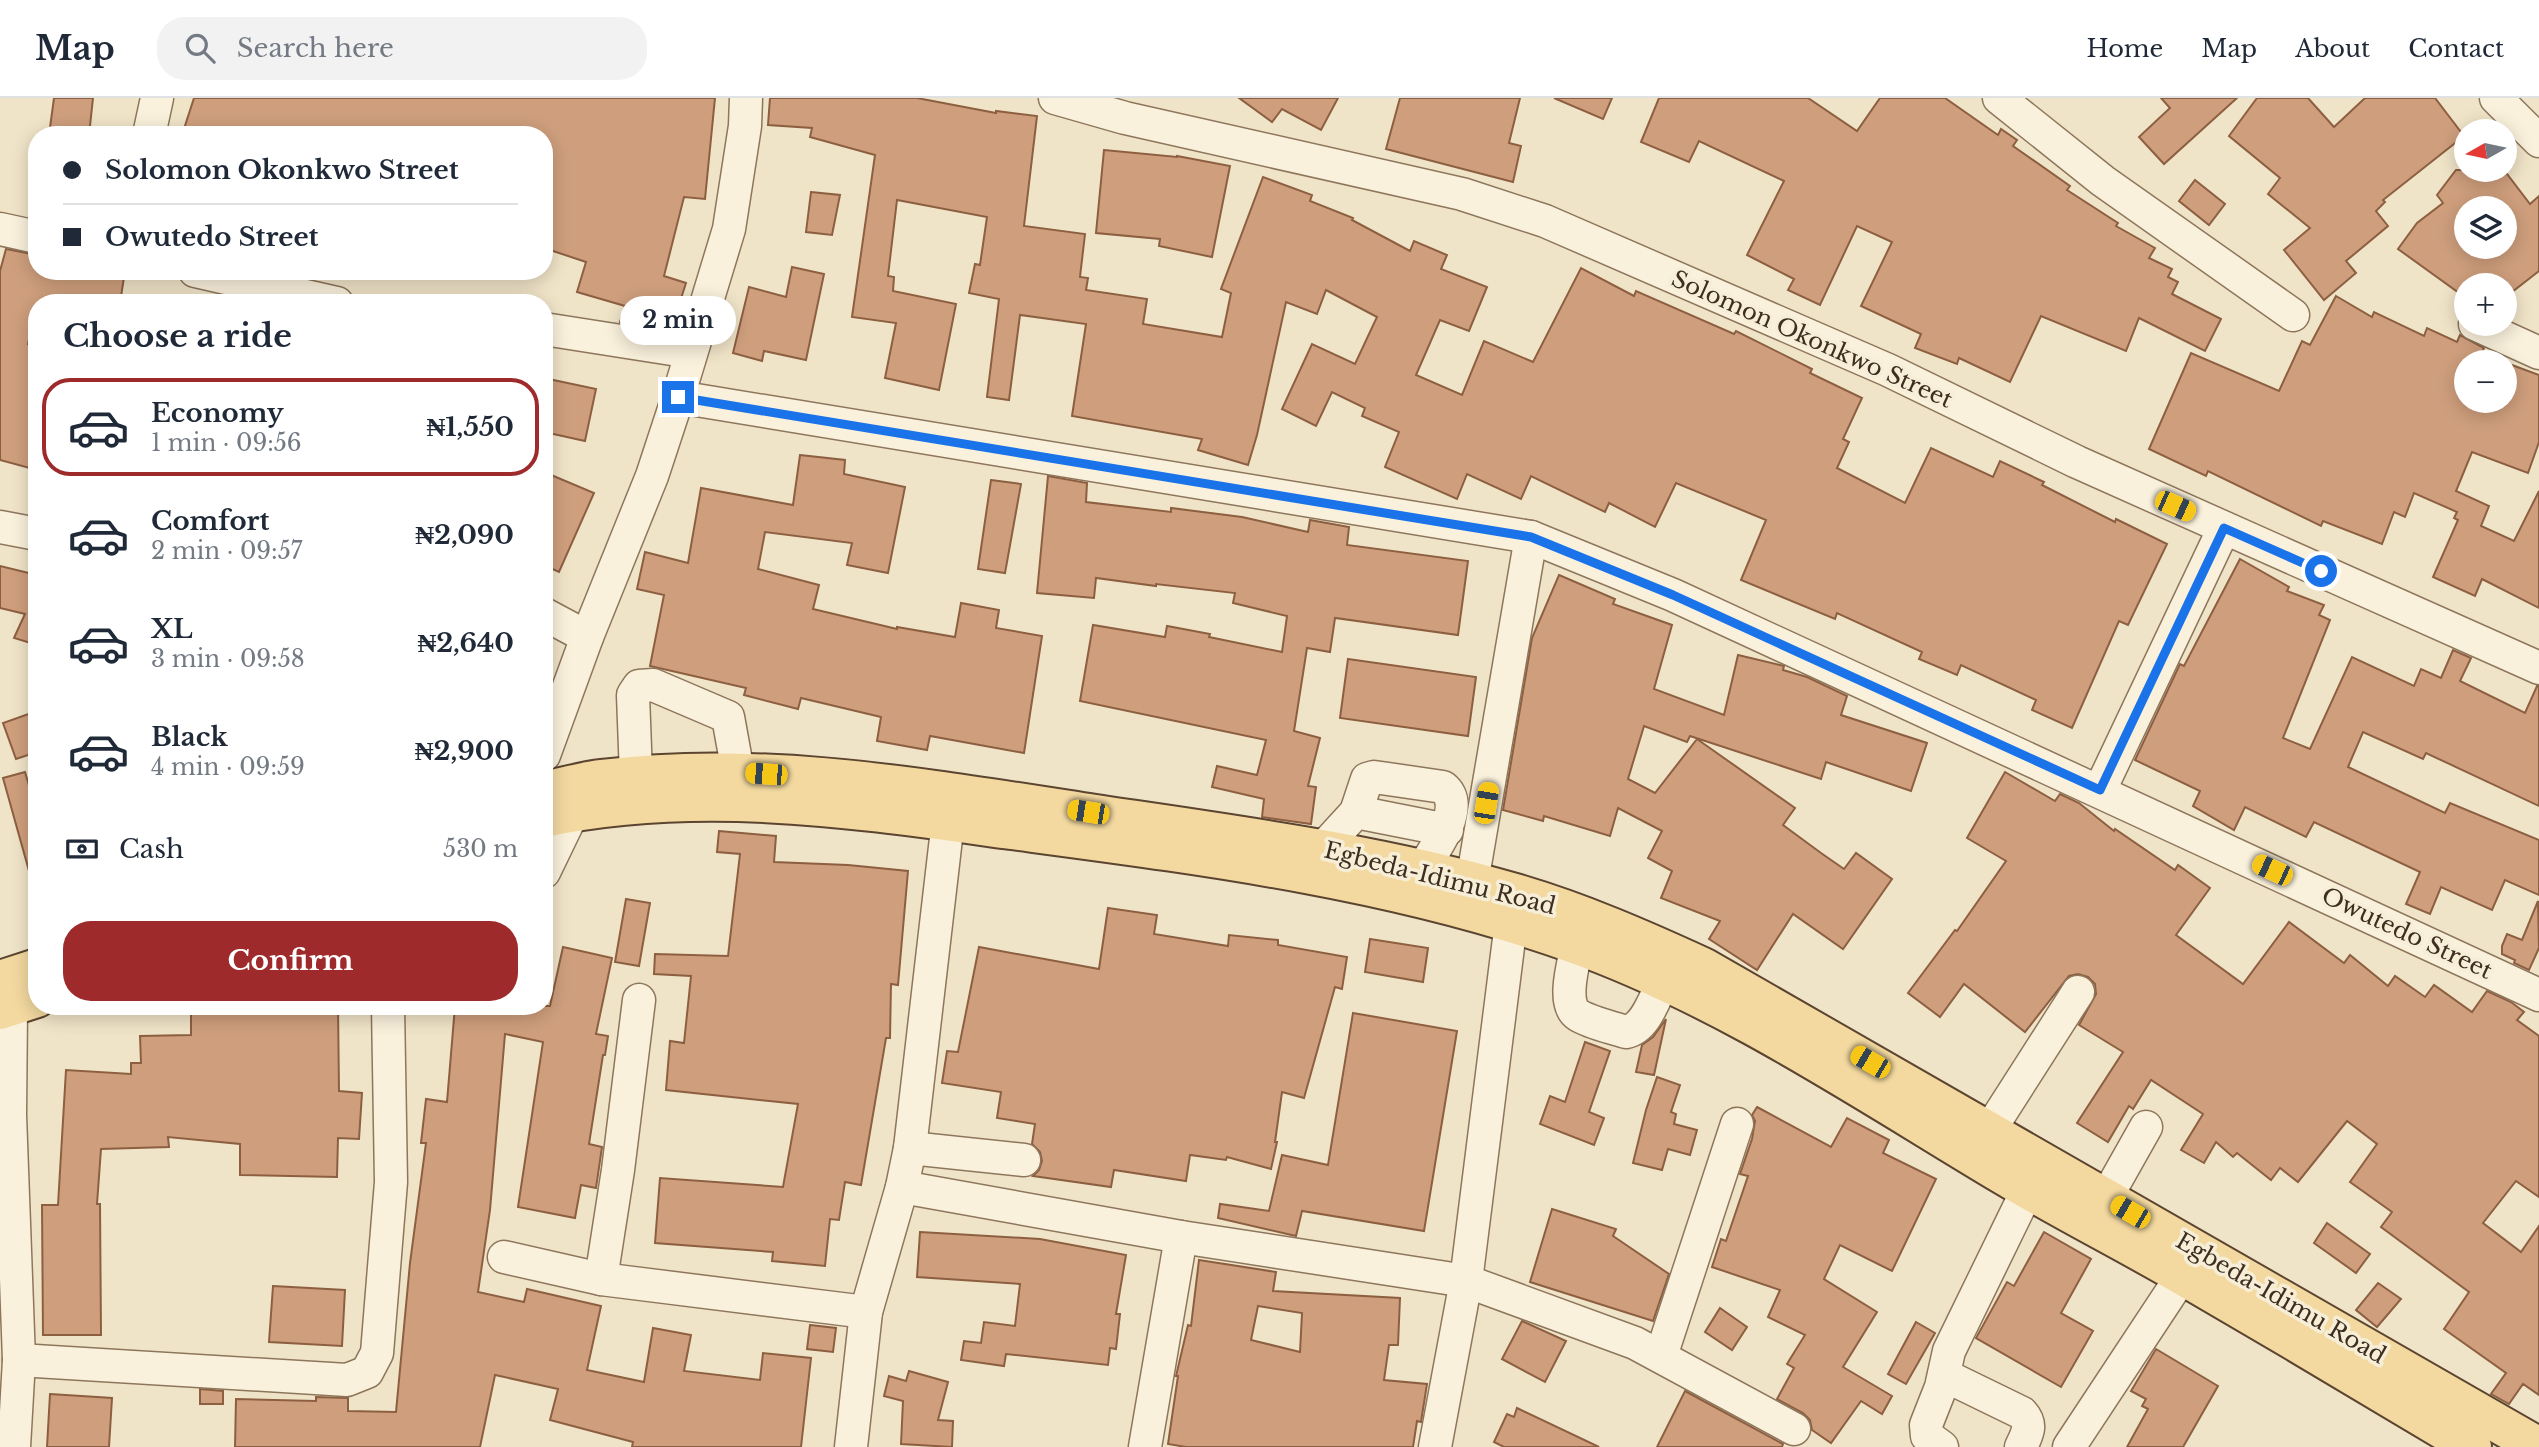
<!DOCTYPE html>
<meta charset="utf-8">
<style>
body{margin:0;font-family:"Libre Baskerville",serif;background:#f2f2f3;color:#1f2937;height:100vh;display:flex;flex-direction:column;font-size:26px;white-space:nowrap}
*{box-sizing:border-box;margin:0}
p{font-size:23px;color:#747a83}
.icon{flex:none;width:38px;height:38px;fill:none;stroke:currentColor;stroke-width:2;stroke-linecap:round;stroke-linejoin:round}
.map{position:relative;flex:1;overflow:hidden}
.details{position:absolute;left:28px;top:196px;width:525px;height:721px;display:flex;flex-direction:column;background:#fff;border-radius:28px;box-shadow:0 4px 18px #0003}
.details>*{flex:none}
.top-card{position:absolute;left:28px;top:28px;width:525px;height:154px;border-radius:28px;box-shadow:0 4px 18px #0003;display:grid;align-content:center;height:154px;padding:0 35px;background:#fff}
.needle{width:46px;rotate:261deg}
.controls{position:absolute;left:2454px;top:21px;display:grid;gap:14px}
.controls a{display:grid;place-items:center;width:63px;height:63px;border-radius:50%;background:#fff;box-shadow:0 4px 18px #0003;font-size:35px}
.end{position:absolute;width:32px;height:32px;margin:-16px;border:9px solid #1a73e8;background:#fff;box-shadow:0 0 0 4px #fff}
.from{border-radius:50%}
.bubble{position:absolute;height:49px;border-radius:24px;background:#fff;box-shadow:0 4px 18px #0003;font-size:23px;font-weight:800;line-height:49px;text-align:center}
.car{position:absolute;width:21px;height:42px;margin:-21px -10px;border-radius:9px;box-shadow:0 0 5px 2px #0007;background:linear-gradient(#f5c518 24%,#345 0 40%,#f5c518 0 76%,#345 0 86%,#f5c518 0)}
.top-card b{display:flex;align-items:center;gap:24px;height:66px;font-size:26px}
.top-card b+b{border-top:2px solid #e0e1e3}
.top-card i{width:18px;height:18px;background:#1f2937}
ul{padding:0;list-style:none}
li{display:flex;align-items:center;gap:21px;height:98px;margin:0 14px 10px;padding:0 21px;border:4px solid transparent;border-radius:28px}
li div{flex:1}
li b{display:block;font-size:26px}
li em{font-style:normal;font-weight:800}
li.active{border-color:#9e2a2b}
li>.icon{width:63px;height:63px;stroke-width:1.5}
h2{padding:0 35px;font-size:32px;line-height:84px}
.pay{display:flex;align-items:center;gap:18px;height:77px;padding:0 35px;font-size:26px}
.pay p{margin-inline-start:auto}
.cta{display:flex;gap:14px;margin-top:auto;padding:14px 35px}
.cta a{flex:1;height:80px;border-radius:28px;background:#9e2a2b;color:#fff;font-size:28px;font-weight:800;line-height:80px;text-align:center}
header{display:flex;align-items:center;gap:42px;box-sizing:border-box;height:98px;padding:0 35px;background:#fff;border-bottom:2px solid #e0e1e3}
header strong{font-size:33px}
nav{display:flex;gap:38px;margin-inline-start:auto;font-size:24px}
.search{width:490px;height:63px;background:#f2f2f3;display:flex;align-items:center;gap:18px;box-sizing:border-box;padding:0 24px;border-radius:28px;color:#747a83;font-size:26px}
.map>svg:first-child{display:block}
.building{fill:#cf9f7d;stroke:#8d5f41;stroke-width:2;fill-rule:evenodd}
.lines{fill:none;stroke-linecap:round;stroke-linejoin:round}
.minor-casing{stroke:#8d765c;stroke-width:35}
.major-casing{stroke:#5b4430;stroke-width:42}
.minor{stroke:#faf1dc;stroke-width:32}
.major{stroke:#f3d9a0;stroke-width:38}
.route{stroke:#1a73e8;stroke-width:9}
.labels{text-anchor:middle;stroke-width:7;stroke-linejoin:round;paint-order:stroke}
.street-label{font-size:23px;fill:#3d2e20;stroke:#f7eed8}
</style>
<header>
<strong>Map</strong>
<div class="search"><svg class="icon" aria-label="search" viewBox="0 0 24 24"><circle cx="10" cy="10" r="6"/><path d="M15 15l6 6"/></svg>Search here</div>
<nav><a>Home</a><a>Map</a><a>About</a><a>Contact</a></nav>
</header>
<div class="map">
<svg width="2539" height="1349" viewBox="0 0 2539 1349">
<rect width="100%" height="100%" fill="#f0e4c8"/>
<g class="building">
<polygon points="54,0 93,0 89,37 49,37"/>
<polygon points="194,0 715,0 705,101 684,99 664,178 686,185 671,232 620,224 625,208 577,194 586,164 544,150 544,37 182,37"/>
<polygon points="770,0 917,0 996,15 996,13 1037,18 1024,128 1085,136 1080,179 1088,180 1086,192 1147,201 1143,226 1222,239 1231,195 1221,191 1263,79 1312,97 1310,103 1353,120 1352,122 1410,153 1414,143 1447,157 1441,171 1487,189 1469,233 1440,222 1416,277 1462,297 1484,243 1533,264 1581,170 1634,198 1636,193 1734,236 1736,233 1812,271 1810,275 1862,300 1843,341 1849,344 1837,370 1905,405 1931,350 1993,379 2000,363 2044,384 2042,387 2115,424 2116,421 2167,446 2128,527 2119,523 2072,630 2032,612 2036,602 1961,567 1957,577 1919,561 1922,554 1837,515 1835,521 1741,482 1766,422 1676,385 1655,429 1609,405 1605,414 1531,378 1521,401 1467,376 1457,401 1385,369 1399,334 1362,318 1365,310 1332,294 1316,328 1282,311 1312,246 1355,266 1377,219 1326,192 1317,216 1286,204 1257,337 1248,367 1198,352 1202,341 1072,318 1086,226 1020,217 1009,302 987,299 999,201 969,195 975,166 980,167 987,119 897,102 888,178 894,179 893,193 956,206 939,292 885,280 896,225 852,219 875,57 810,39 812,30 768,27"/>
<polygon points="1239,0 1338,0 1321,32 1282,11 1272,24"/>
<polygon points="1400,0 1520,0 1509,45 1521,48 1513,84 1386,51"/>
<polygon points="1554,0 1612,0 1603,21"/>
<polygon points="1659,0 1808,0 1857,33 1880,0 1945,0 1998,37 2001,31 2017,42 2013,48 2070,88 2067,92 2118,125 2116,128 2155,150 2149,160 2172,171 2168,179 2178,184 2172,196 2221,221 2205,253 2139,220 2126,253 2041,218 2010,284 1959,260 1957,266 1915,250 1921,236 1861,208 1892,144 1857,128 1820,207 1788,192 1794,181 1747,157 1784,83 1699,43 1689,64 1641,44"/>
<polygon points="2161,0 2237,0 2164,66 2139,39 2170,10"/>
<polygon points="2257,0 2308,0 2334,29 2365,0 2435,0 2464,38 2383,102 2385,104 2376,113 2388,128 2346,163 2356,175 2324,202 2284,152 2310,130 2268,96 2280,80 2229,38"/>
<polygon points="1104,52 1177,59 1177,58 1230,68 1212,159 1159,148 1160,141 1096,135"/>
<path d="M 2456,72 L 2504,72 L 2530,106 L 2539,98 L 2539,173 L 2512,194 L 2507,187 L 2466,187 L 2466,200 L 2398,151 L 2417,125 L 2443,105 L 2437,97 ZM 2466,110 L 2504,110 L 2504,149 L 2466,149 Z"/>
<polygon points="2195,82 2225,106 2209,127 2179,103"/>
<polygon points="811,94 840,97 832,137 806,134"/>
<polygon points="6,151 37,157 37,173 125,173 120,205 37,205 28,246 37,249 37,372 0,362 0,173"/>
<polygon points="792,169 824,176 806,262 764,253 762,263 733,255 749,189 786,199"/>
<polygon points="2336,198 2372,219 2374,214 2424,238 2427,230 2457,244 2460,237 2484,250 2478,264 2466,264 2466,303 2504,303 2504,264 2539,277 2539,344 2528,375 2472,354 2456,393 2489,408 2481,428 2514,443 2539,393 2539,510 2482,481 2475,498 2433,479 2458,422 2454,420 2457,414 2414,395 2405,419 2394,414 2382,446 2323,423 2321,428 2208,373 2206,378 2149,351 2191,255 2279,293 2302,243 2310,247"/>
<polygon points="544,280 596,291 585,343 544,334"/>
<polygon points="800,357 845,362 844,376 905,389 888,475 847,467 852,445 765,434 758,471 819,487 813,511 897,531 897,529 955,539 961,505 999,512 996,530 1042,538 1024,655 930,638 927,652 877,643 881,619 801,600 798,611 744,597 746,590 650,568 664,497 637,491 645,454 688,465 701,390 793,407"/>
<polygon points="544,374 594,395 559,474 544,467"/>
<polygon points="1048,378 1087,385 1086,404 1171,414 1171,410 1242,419 1308,434 1310,422 1349,429 1347,447 1468,463 1458,537 1335,520 1330,554 1307,550 1294,633 1320,640 1308,688 1316,689 1311,726 1262,719 1264,701 1212,689 1217,668 1257,677 1266,642 1080,603 1093,527 1165,539 1167,528 1210,536 1209,539 1282,554 1287,518 1233,505 1235,495 1156,486 1156,488 1096,480 1094,500 1037,495"/>
<polygon points="991,382 1021,386 1005,475 978,471"/>
<polygon points="2240,461 2289,489 2287,493 2324,507 2319,517 2330,522 2283,640 2310,651 2352,559 2414,588 2421,571 2441,580 2453,552 2471,560 2460,583 2525,615 2537,588 2539,588 2539,708 2426,655 2423,661 2363,634 2348,669 2445,715 2450,705 2539,742 2539,797 2505,782 2492,812 2441,789 2430,816 2406,806 2420,774 2314,724 2306,739 2245,709 2234,732 2193,708 2200,693 2135,662 2180,566 2184,568"/>
<polygon points="0,468 37,477 37,547 14,540 25,516 0,510"/>
<polygon points="1559,477 1615,501 1613,506 1672,527 1654,591 1724,617 1738,557 1784,568 1783,572 1807,579 1847,598 1841,617 1927,645 1911,693 1826,664 1821,681 1690,638 1687,644 1644,628 1628,681 1655,695 1697,641 1795,710 1783,727 1821,755 1844,771 1856,755 1892,781 1843,851 1793,816 1757,872 1709,841 1720,823 1661,800 1672,773 1648,760 1662,733 1618,710 1610,738 1544,718 1543,723 1503,712 1532,540"/>
<polygon points="1348,561 1476,579 1468,638 1340,620"/>
<polygon points="37,613 37,654 16,661 3,625"/>
<polygon points="25,674 37,714 37,780 31,780 3,680"/>
<polygon points="2005,674 2055,703 2060,696 2079,705 2114,733 2115,731 2175,772 2178,767 2210,790 2176,837 2243,886 2289,824 2344,865 2350,857 2388,888 2395,878 2425,899 2434,887 2472,914 2487,893 2511,904 2524,914 2517,922 2539,938 2539,1099 2516,1083 2483,1125 2521,1154 2539,1128 2539,1297 2523,1286 2509,1306 2491,1296 2506,1275 2444,1231 2469,1194 2381,1129 2392,1114 2350,1084 2377,1046 2347,1023 2298,1084 2280,1070 2271,1082 2237,1055 2233,1059 2216,1044 2204,1065 2181,1052 2203,1016 2151,982 2133,1011 2129,1008 2108,1044 2077,1025 2123,954 2079,927 2096,896 2095,886 2088,879 2078,876 2069,878 2025,934 1964,886 1940,919 1908,895 1955,832 1957,833 2006,763 1967,740"/>
<polygon points="719,733 776,738 774,764 848,767 908,773 898,887 891,886 890,940 886,940 861,1087 845,1084 839,1122 830,1121 825,1168 772,1163 773,1154 655,1145 660,1080 783,1089 798,1006 666,992 670,943 684,945 691,878 654,876 655,856 728,858 740,756 717,754"/>
<polygon points="626,801 650,805 639,868 615,864"/>
<polygon points="2538,803 2539,850 2529,872 2514,865 2515,862 2502,856 2502,848 2507,836 2522,842"/>
<polygon points="1108,810 1157,817 1154,836 1228,848 1229,837 1278,842 1278,847 1347,859 1342,891 1335,889 1304,1000 1282,994 1275,1044 1277,1044 1271,1071 1227,1059 1226,1062 1190,1057 1186,1083 1114,1072 1111,1089 1033,1078 1039,1072 1042,1063 1040,1054 1032,1046 1035,1026 997,1020 1001,994 942,985 947,953 958,954 979,849 1099,871"/>
<polygon points="1370,841 1428,850 1423,884 1365,874"/>
<polygon points="563,849 612,860 596,936 608,938 605,957 603,957 589,1046 602,1049 596,1090 581,1087 575,1120 518,1109 543,944 505,936 490,1112 478,1194 524,1204 527,1191 601,1208 587,1272 644,1284 653,1230 691,1237 684,1273 760,1282 763,1255 811,1260 801,1349 632,1349 633,1344 550,1322 558,1291 495,1277 480,1349 235,1349 236,1301 316,1303 316,1299 348,1300 348,1313 396,1314 410,1165 426,1045 421,1045 426,1001 447,1004 455,908 550,908"/>
<polygon points="250,908 338,908 339,993 362,995 359,1041 338,1040 337,1079 240,1077 240,1046 168,1039 169,1049 101,1051 97,1106 100,1106 101,1237 43,1237 42,1107 58,1107 66,972 131,976 131,965 141,965 140,938 191,937 191,912 250,911"/>
<polygon points="1353,915 1457,933 1424,1133 1302,1113 1296,1138 1218,1120 1220,1106 1269,1113 1282,1057 1328,1067"/>
<polygon points="1666,921 1654,977 1636,974 1642,947 1653,939"/>
<polygon points="1585,944 1610,953 1589,1014 1604,1020 1594,1047 1540,1026 1550,998 1565,1004"/>
<polygon points="1657,979 1680,987 1671,1014 1676,1016 1674,1026 1697,1032 1690,1057 1668,1051 1662,1072 1633,1065 1646,1012"/>
<polygon points="1757,1009 1831,1049 1847,1020 1889,1042 1883,1055 1936,1081 1892,1173 1840,1147 1824,1181 1877,1214 1843,1269 1892,1298 1882,1316 1861,1303 1831,1345 1812,1332 1810,1322 1803,1315 1777,1301 1794,1270 1787,1266 1805,1237 1768,1219 1780,1192 1712,1169 1721,1141 1726,1143 1748,1078 1740,1076 1752,1041 1755,1023 1752,1017"/>
<polygon points="1552,1111 1616,1131 1613,1138 1669,1176 1653,1223 1530,1184"/>
<polygon points="2327,1125 2370,1156 2356,1175 2314,1145"/>
<polygon points="920,1134 1040,1141 1126,1157 1116,1216 1120,1216 1116,1251 1110,1250 1108,1267 1006,1256 1004,1268 961,1262 964,1243 981,1245 984,1224 1015,1228 1020,1186 917,1179"/>
<polygon points="2044,1134 2091,1161 2061,1215 2093,1233 2061,1289 1976,1240 2007,1184 2014,1188"/>
<path d="M 1199,1162 L 1276,1174 L 1273,1193 L 1400,1200 L 1398,1247 L 1389,1247 L 1384,1282 L 1427,1286 L 1421,1324 L 1417,1323 L 1413,1349 L 1186,1349 L 1168,1346 L 1178,1278 L 1176,1278 L 1188,1227 L 1191,1228 ZM 1258,1208 L 1302,1215 L 1300,1254 L 1251,1242 Z"/>
<polygon points="2378,1185 2401,1201 2377,1229 2356,1212"/>
<polygon points="273,1188 345,1192 342,1248 269,1244"/>
<polygon points="1720,1210 1747,1229 1732,1252 1705,1234"/>
<polygon points="1522,1223 1566,1243 1545,1284 1502,1261"/>
<polygon points="1916,1224 1935,1235 1906,1286 1888,1276"/>
<polygon points="810,1227 836,1230 833,1254 807,1251"/>
<polygon points="2156,1251 2218,1288 2183,1349 2127,1349 2148,1311 2142,1308 2146,1301 2131,1293"/>
<polygon points="909,1273 948,1284 938,1322 953,1323 952,1349 901,1346 903,1303 884,1298 889,1278 906,1283"/>
<polygon points="200,1291 223,1293 223,1306 200,1306"/>
<polygon points="1685,1293 1783,1346 1782,1349 1657,1349"/>
<polygon points="50,1296 112,1300 109,1349 47,1349"/>
<polygon points="1517,1310 1599,1349 1504,1349 1494,1344 1507,1316 1514,1319"/>
</g>
<g class="lines">
<g class="minor-casing">
<g id="minor">
<polyline points="1055,0 1125,20 1462,96 1545,123 1888,272 2077,364 2539,570"/>
<polyline points="1999,0 2103,83 2293,217"/>
<polyline points="2496,0 2539,43"/>
<polyline points="149,37 157,0"/>
<polyline points="0,131 37,139"/>
<polyline points="195,173 337,205"/>
<polyline points="2475,226 2539,255"/>
<polyline points="544,231 691,254"/>
<polyline points="678,299 1531,439 1673,497 2539,897"/>
<polyline points="0,429 37,436"/>
<polyline points="544,516 587,539"/>
<polyline points="544,657 587,539 652,378 678,299 729,131 745,28 746,0"/>
<polyline points="636,677 633,597 639,588 653,587 728,619 738,674"/>
<polyline points="2100,692 2224,430"/>
<polyline points="1356,714 1447,732"/>
<path d="M 1323,750 L 1356,714 L 1367,681 L 1374,679 L 1443,689 C 1467,708 1434,753 1422,771"/>
<polyline points="544,774 573,714"/>
<polyline points="1472,784 1531,439"/>
<path d="M 1577,847 C 1574,864 1561,906 1578,917 C 1591,925 1611,929 1626,934 C 1646,930 1654,901 1663,884"/>
<polyline points="11,910 10,1017 19,1262 14,1349"/>
<polyline points="1989,1033 2078,894"/>
<polyline points="910,1050 1024,1062"/>
<polyline points="902,1089 1181,1139 1466,1183 1635,1245 1794,1331"/>
<polyline points="2106,1100 2146,1029"/>
<polyline points="504,1159 601,1181 866,1214"/>
<polyline points="601,1181 618,1072 639,902"/>
<polyline points="1661,1258 1737,1026"/>
<polyline points="19,1262 347,1282 367,1274 377,1255 391,1084 388,908"/>
<path d="M 1944,1277 L 2022,1315 C 2033,1327 2027,1336 2021,1349"/>
<polyline points="851,1349 866,1214 902,1089 910,1050 948,723"/>
<polyline points="1145,1349 1181,1139"/>
<polyline points="1435,1349 1466,1183 1511,825"/>
<polyline points="1942,1349 1927,1338 1926,1327 1941,1289 1949,1253 2028,1091"/>
<polyline points="2069,1349 2182,1178"/>
</g>
</g>
<g class="major-casing">
<g id="major">
<path d="M 544,693 C 563,689 583,683 602,681 C 762,661 925,690 1082,714 C 1228,736 1374,754 1515,795 C 1580,814 1642,841 1703,869 L 2539,1349"/>
<path d="M 544,720 C 699,687 856,711 1011,732 C 1199,757 1392,781 1572,845 C 1726,900 1864,994 2003,1077 C 2063,1113 2125,1144 2185,1179 C 2281,1235 2377,1292 2472,1349"/>
<polyline points="0,882 37,870"/>
<polyline points="0,912 37,900"/>
</g>
</g>
<use href="#minor" class="minor"/>
<use href="#major" class="major"/>
</g>
<g class="lines">
<polyline class="route" points="678,299 1531,439 1673,497 2100,692 2224,430 2321,473"/>
</g>
<g class="labels">
<g class="street-label">
<text transform="translate(1812 241) rotate(24)" y="8">Solomon Okonkwo Street</text>
<text transform="translate(1440 780) rotate(14)" y="8">Egbeda-Idimu Road</text>
<text transform="translate(2407 835) rotate(25)" y="8">Owutedo Street</text>
<text transform="translate(2281 1200) rotate(30)" y="8">Egbeda-Idimu Road</text>
</g>
</g>
</svg>
<div class="controls">
<a><svg class="needle" viewBox="-14 -14 28 28"><path d="M0-13l5 13h-10z" fill="#e53935"/><path d="M0 13l5-13h-10z" fill="#747a83"/></svg></a>
<a><svg class="icon" aria-label="layers" viewBox="0 0 24 24"><path d="M12 4l9 5-9 5-9-5zM3 14l9 5 9-5"/></svg></a>
<a>+</a>
<a>−</a>
</div>
<i class="end from" style="left:2321px;top:473px"></i>
<i class="end" style="left:678px;top:299px"></i>
<div class="bubble" style="left:620px;top:198px;width:116px">2 min</div>
<i class="car" style="left:2175px;top:408px;rotate:114deg"></i>
<i class="car" style="left:766px;top:676px;rotate:274deg"></i>
<i class="car" style="left:1486px;top:705px;rotate:9deg"></i>
<i class="car" style="left:1088px;top:714px;rotate:279deg"></i>
<i class="car" style="left:2272px;top:772px;rotate:295deg"></i>
<i class="car" style="left:1870px;top:964px;rotate:300deg"></i>
<i class="car" style="left:2130px;top:1114px;rotate:300deg"></i>
<div class="top-card">
<b><i class="from"></i>Solomon Okonkwo Street</b>
<b><i></i>Owutedo Street</b>
</div>
<section class="details">
<h2>Choose a ride</h2>
<ul>
<li class="active"><svg class="icon" aria-label="car" viewBox="0 0 24 24"><path d="M5 17H2v-5l4-1 3-4h7l3 4 3 1v5h-3M9 17h6M6 11h13"/><circle cx="7" cy="17" r="2"/><circle cx="17" cy="17" r="2"/></svg><div><b>Economy</b><p>1 min · 09:56</p></div><em>₦1,550</em></li>
<li><svg class="icon" aria-label="car" viewBox="0 0 24 24"><path d="M5 17H2v-5l4-1 3-4h7l3 4 3 1v5h-3M9 17h6M6 11h13"/><circle cx="7" cy="17" r="2"/><circle cx="17" cy="17" r="2"/></svg><div><b>Comfort</b><p>2 min · 09:57</p></div><em>₦2,090</em></li>
<li><svg class="icon" aria-label="car" viewBox="0 0 24 24"><path d="M5 17H2v-5l4-1 3-4h7l3 4 3 1v5h-3M9 17h6M6 11h13"/><circle cx="7" cy="17" r="2"/><circle cx="17" cy="17" r="2"/></svg><div><b>XL</b><p>3 min · 09:58</p></div><em>₦2,640</em></li>
<li><svg class="icon" aria-label="car" viewBox="0 0 24 24"><path d="M5 17H2v-5l4-1 3-4h7l3 4 3 1v5h-3M9 17h6M6 11h13"/><circle cx="7" cy="17" r="2"/><circle cx="17" cy="17" r="2"/></svg><div><b>Black</b><p>4 min · 09:59</p></div><em>₦2,900</em></li>
</ul>
<div class="pay"><svg class="icon" aria-label="cash" viewBox="0 0 24 24"><path d="M3 7h18v10H3z"/><circle cx="12" cy="12" r="2"/></svg>Cash<p>530 m</p></div>
<div class="cta"><a>Confirm</a></div>
</section>
</div>
